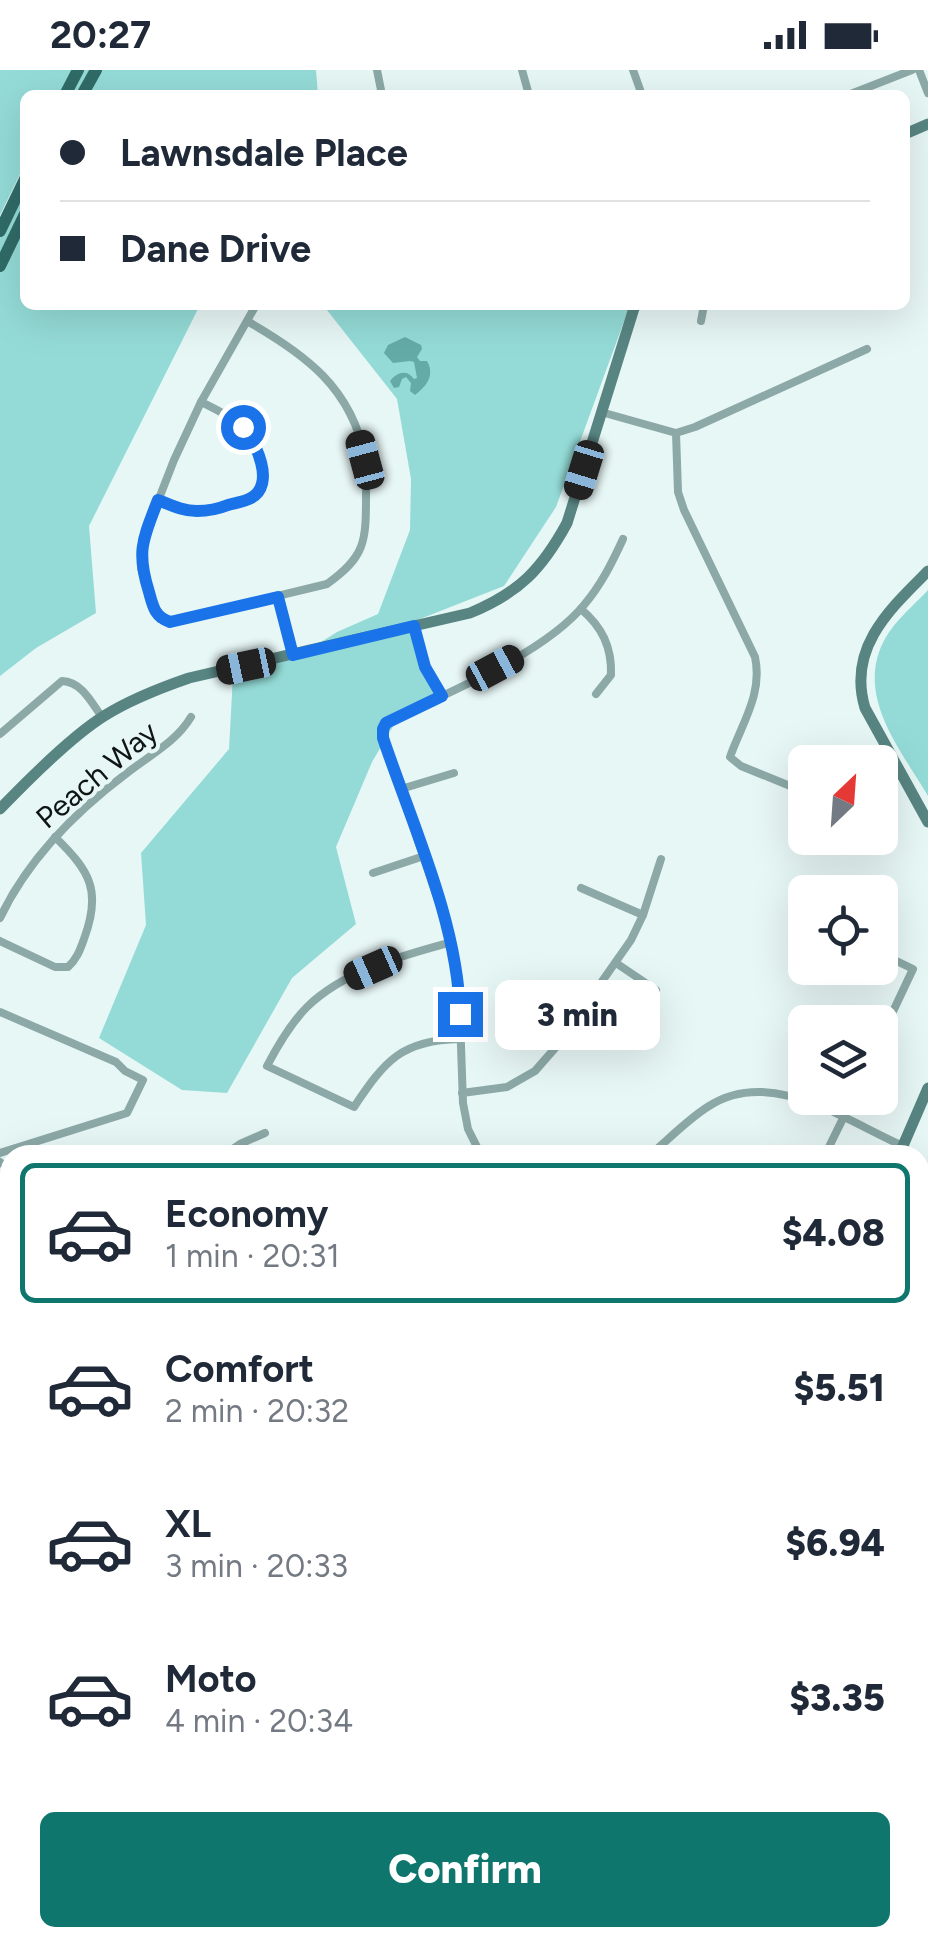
<!DOCTYPE html>
<meta charset="utf-8">
<style>
body{margin:0;font-family:Figtree,sans-serif;background:#f2f2f3;color:#1f2937;height:100vh;display:flex;flex-direction:column;font-size:38px;white-space:nowrap}
*{box-sizing:border-box;margin:0}
p{font-size:32px;color:#747a83}
.icon{flex:none;width:55px;height:55px;fill:none;stroke:currentColor;stroke-width:2;stroke-linecap:round;stroke-linejoin:round}
.map{position:relative;flex:1;overflow:hidden}
.sheet{position:absolute;left:0px;top:1075px;width:930px;height:802px;display:flex;flex-direction:column;background:#fff;border-radius:30px 30px 0 0;box-shadow:0 10px 40px #0002}
.sheet>*{flex:none}
.top-card{position:absolute;left:20px;top:20px;width:890px;height:220px;border-radius:15px;box-shadow:0 10px 40px #0002;display:grid;align-content:center;height:220px;padding:0 40px;background:#fff}
.needle{width:65px;rotate:25deg}
.fabs{position:absolute;left:788px;top:675px;display:grid;gap:20px}
.fabs a{display:grid;place-items:center;width:110px;height:110px;border-radius:15px;background:#fff;box-shadow:0 10px 40px #0002;font-size:50px}
.end{position:absolute;width:45px;height:45px;margin:-22px;border:12px solid #1a73e8;background:#fff;box-shadow:0 0 0 5px #fff}
.from{border-radius:50%}
.bubble{position:absolute;height:70px;border-radius:15px;background:#fff;box-shadow:0 10px 40px #0002;font-size:32px;font-weight:800;line-height:70px;text-align:center}
.car{position:absolute;width:30px;height:60px;margin:-30px -15px;border-radius:12px;box-shadow:0 0 8px 2px #0007;background:linear-gradient(#222 24%,#8ab4d8 0 40%,#222 0 76%,#8ab4d8 0 86%,#222 0)}
.top-card b{display:flex;align-items:center;gap:35px;height:95px;font-size:38px}
.top-card b+b{border-top:2px solid #e0e1e3}
.top-card i{width:25px;height:25px;background:#1f2937}
ul{padding:18px 0 0;list-style:none}
li{display:flex;align-items:center;gap:30px;height:140px;margin:0 20px 15px;padding:0 20px;border:5px solid transparent;border-radius:15px}
li div{flex:1}
li b{display:block;font-size:38px}
li em{font-style:normal;font-weight:800}
li.active{border-color:#0f766e}
li>.icon{width:90px;height:90px;stroke-width:1.5}
.action{display:flex;gap:20px;margin-top:auto;padding:20px 40px}
.action a{flex:1;height:115px;border-radius:15px;background:#0f766e;color:#fff;font-size:40px;font-weight:800;line-height:115px;text-align:center}
.status{display:flex;justify-content:space-between;align-items:center;height:70px;padding:0 50px;background:#fff;direction:ltr}
.status svg{height:28px;fill:currentColor}
.map>svg:first-child{display:block}
.green{fill:#94dbd7}
.water{fill:#64aba7}
.lines{fill:none;stroke-linecap:round;stroke-linejoin:round}
.street{stroke:#8ca9a7;stroke-width:8}
.secondary{stroke:#588582;stroke-width:11}
.primary{stroke:#306b68;stroke-width:12}
.route{stroke:#1a73e8;stroke-width:12}
.labels{text-anchor:middle;stroke-width:8;stroke-linejoin:round;paint-order:stroke}
.street-label{font-size:30px;fill:#0f1514;stroke:#e7f7f6}
</style>
<div class="status"><b>20:27</b><svg viewBox="0 0 49 12"><path d="M0 12V9h3v3zM5 12V6h3v6zM10 12V3h3v9zM15 12V0h3v12zM26 1h20v11H26zM47 4h2v5h-2z"/></svg></div>
<div class="map">
<svg width="928" height="1877" viewBox="0 0 928 1877">
<rect width="100%" height="100%" fill="#e7f7f6"/>
<g class="green">
<polygon points="0,0 316,0 318,25 25,25 25,94 0,145"/>
<polygon points="25,97 25,235 200,235 89,456 96,543 36,578 0,606 0,150"/>
<polygon points="323,235 630,235 556,437 504,516 392,560 414,556 423,591 441,626 398,648 372,692 336,777 356,854 292,908 227,1023 182,1020 99,968 146,855 141,783 229,679 233,605 305,582 337,562 378,544 410,460 411,409 397,329"/>
<path d="M 928,520 L 928,726 C 900,678 853,624 886,567 C 896,550 914,535 928,520 Z"/>
</g>
<path class="water" d="M 405,267 L 421,275 L 422,279 L 417,287 L 420,291 L 427,291 C 435,305 427,316 415,325 L 410,321 L 411,313 L 406,307 L 402,309 L 399,317 L 394,318 L 390,311 C 397,302 407,299 414,309 L 417,308 L 414,292 L 410,291 L 393,293 L 384,283 L 388,275 Z"/>
<g class="lines">
<g class="street">
<polyline points="377,0 382,25"/>
<polyline points="522,0 529,25"/>
<polyline points="633,0 642,25"/>
<polyline points="919,0 928,23"/>
<polyline points="848,25 912,0"/>
<path d="M 247,251 C 305,284 352,318 365,388 C 367,401 366,415 366,427 C 366,472 365,487 327,514 L 170,552 L 160,549 L 154,541 L 141,498 L 144,467 L 174,390 L 201,332 L 256,235"/>
<polyline points="701,251 704,235"/>
<polyline points="601,342 676,363 695,357 867,279"/>
<path d="M 676,363 L 678,422 L 684,440 L 755,587 C 763,624 742,653 730,687 L 741,696 L 805,722"/>
<path d="M 158,431 C 170,435 183,440 196,441 C 209,442 245,434 255,425 C 264,417 263,399 260,389 C 256,377 250,364 241,356 C 229,345 215,339 201,332"/>
<polyline points="278,527 293,585"/>
<path d="M 581,539 C 602,557 612,577 611,605 L 596,624"/>
<polyline points="415,556 425,597 442,626"/>
<path d="M 0,664 L 62,611 C 82,612 91,632 102,647"/>
<polyline points="401,719 454,703"/>
<polyline points="880,758 892,769"/>
<polyline points="373,803 424,786"/>
<polyline points="581,818 643,845"/>
<path d="M 0,848 C 28,789 75,742 127,703 C 150,685 176,672 191,647"/>
<path d="M 0,871 L 55,897 L 68,897 C 77,889 80,880 84,869 C 102,821 90,801 55,767"/>
<path d="M 452,872 C 402,886 345,900 307,937 C 290,954 278,975 267,996 L 354,1037 C 385,991 401,970 460,969"/>
<polyline points="880,883 913,899 880,969"/>
<polyline points="616,893 656,920"/>
<polyline points="0,942 116,992 125,1001 143,1010 127,1043 0,1083"/>
<polyline points="462,1023 507,1017 535,1001 556,977 631,870 643,845 661,789"/>
<polyline points="224,1085 240,1074 265,1063"/>
<path d="M 481,1085 L 468,1059 L 463,1033 L 459,919 L 452,872 L 383,667 L 383,659 L 385,653 C 444,624 543,585 584,535 C 601,515 612,493 623,469"/>
<path d="M 650,1085 C 669,1069 688,1049 709,1036 C 771,996 846,1051 903,1076"/>
<polyline points="825,1085 853,1028"/>
<polyline points="0,1092 10,1100"/>
<polyline points="0,1191 10,1181"/>
<polyline points="920,1232 928,1235"/>
<polyline points="920,1265 928,1249"/>
<polyline points="0,1476 10,1494"/>
<polyline points="920,1564 925,1567"/>
<polyline points="0,1641 10,1625"/>
<polyline points="920,1685 928,1689"/>
<polyline points="920,1718 928,1701"/>
<polyline points="703,1868 719,1875"/>
<polyline points="318,1870 333,1877"/>
<polyline points="203,1877 211,1868"/>
</g>
<g class="secondary">
<polyline points="905,64 928,54"/>
<path d="M 928,501 C 890,539 847,578 865,638 L 928,752"/>
<path d="M 0,739 C 27,711 72,666 104,646 C 131,629 160,618 189,608 L 470,543 C 519,523 542,499 567,453 L 635,235"/>
<polyline points="899,1085 928,1018"/>
<polyline points="0,1510 10,1504"/>
<polyline points="0,1637 10,1643"/>
<polyline points="0,1651 10,1657"/>
<polyline points="449,1868 470,1877"/>
<polyline points="479,1868 498,1877"/>
<polyline points="519,1877 524,1868"/>
</g>
<g class="primary">
<polyline points="65,25 78,0"/>
<polyline points="82,25 96,0"/>
<polyline points="0,161 25,109"/>
<polyline points="0,196 25,144"/>
</g>
</g>
<g class="lines">
<path class="route" d="M 243,357 C 256,373 276,414 251,428 C 244,432 235,433 228,435 C 218,439 207,441 197,441 C 183,441 171,435 158,430 C 143,469 136,481 149,522 C 153,537 155,547 170,552 L 278,527 L 293,585 L 414,556 L 425,597 L 442,626 L 386,653 L 383,659 L 383,668 C 412,754 458,853 460,944"/>
</g>
<g class="labels">
<g class="street-label">
<text transform="translate(97 705) rotate(-40)" y="10">Peach Way</text>
</g>
</g>
</svg>
<div class="fabs">
<a><svg class="needle" viewBox="-14 -14 28 28"><path d="M0-13l5 13h-10z" fill="#e53935"/><path d="M0 13l5-13h-10z" fill="#747a83"/></svg></a>
<a><svg class="icon" aria-label="locate" viewBox="0 0 24 24"><circle cx="12" cy="12" r="6"/><path d="M12 2v4M12 18v4M2 12h4M18 12h4"/></svg></a>
<a><svg class="icon" aria-label="layers" viewBox="0 0 24 24"><path d="M12 4l9 5-9 5-9-5zM3 14l9 5 9-5"/></svg></a>
</div>
<i class="end from" style="left:243px;top:357px"></i>
<i class="end" style="left:460px;top:944px"></i>
<div class="bubble" style="left:495px;top:910px;width:165px">3 min</div>
<i class="car" style="left:365px;top:390px;rotate:345deg"></i>
<i class="car" style="left:584px;top:400px;rotate:197deg"></i>
<i class="car" style="left:246px;top:596px;rotate:258deg"></i>
<i class="car" style="left:495px;top:598px;rotate:62deg"></i>
<i class="car" style="left:373px;top:898px;rotate:246deg"></i>
<div class="top-card">
<b><i class="from"></i>Lawnsdale Place</b>
<b><i></i>Dane Drive</b>
</div>
<section class="sheet">
<ul>
<li class="active"><svg class="icon" aria-label="car" viewBox="0 0 24 24"><path d="M5 17H2v-5l4-1 3-4h7l3 4 3 1v5h-3M9 17h6M6 11h13"/><circle cx="7" cy="17" r="2"/><circle cx="17" cy="17" r="2"/></svg><div><b>Economy</b><p>1 min · 20:31</p></div><em>$4.08</em></li>
<li><svg class="icon" aria-label="car" viewBox="0 0 24 24"><path d="M5 17H2v-5l4-1 3-4h7l3 4 3 1v5h-3M9 17h6M6 11h13"/><circle cx="7" cy="17" r="2"/><circle cx="17" cy="17" r="2"/></svg><div><b>Comfort</b><p>2 min · 20:32</p></div><em>$5.51</em></li>
<li><svg class="icon" aria-label="car" viewBox="0 0 24 24"><path d="M5 17H2v-5l4-1 3-4h7l3 4 3 1v5h-3M9 17h6M6 11h13"/><circle cx="7" cy="17" r="2"/><circle cx="17" cy="17" r="2"/></svg><div><b>XL</b><p>3 min · 20:33</p></div><em>$6.94</em></li>
<li><svg class="icon" aria-label="car" viewBox="0 0 24 24"><path d="M5 17H2v-5l4-1 3-4h7l3 4 3 1v5h-3M9 17h6M6 11h13"/><circle cx="7" cy="17" r="2"/><circle cx="17" cy="17" r="2"/></svg><div><b>Moto</b><p>4 min · 20:34</p></div><em>$3.35</em></li>
</ul>
<div class="action"><a>Confirm</a></div>
</section>
</div>
